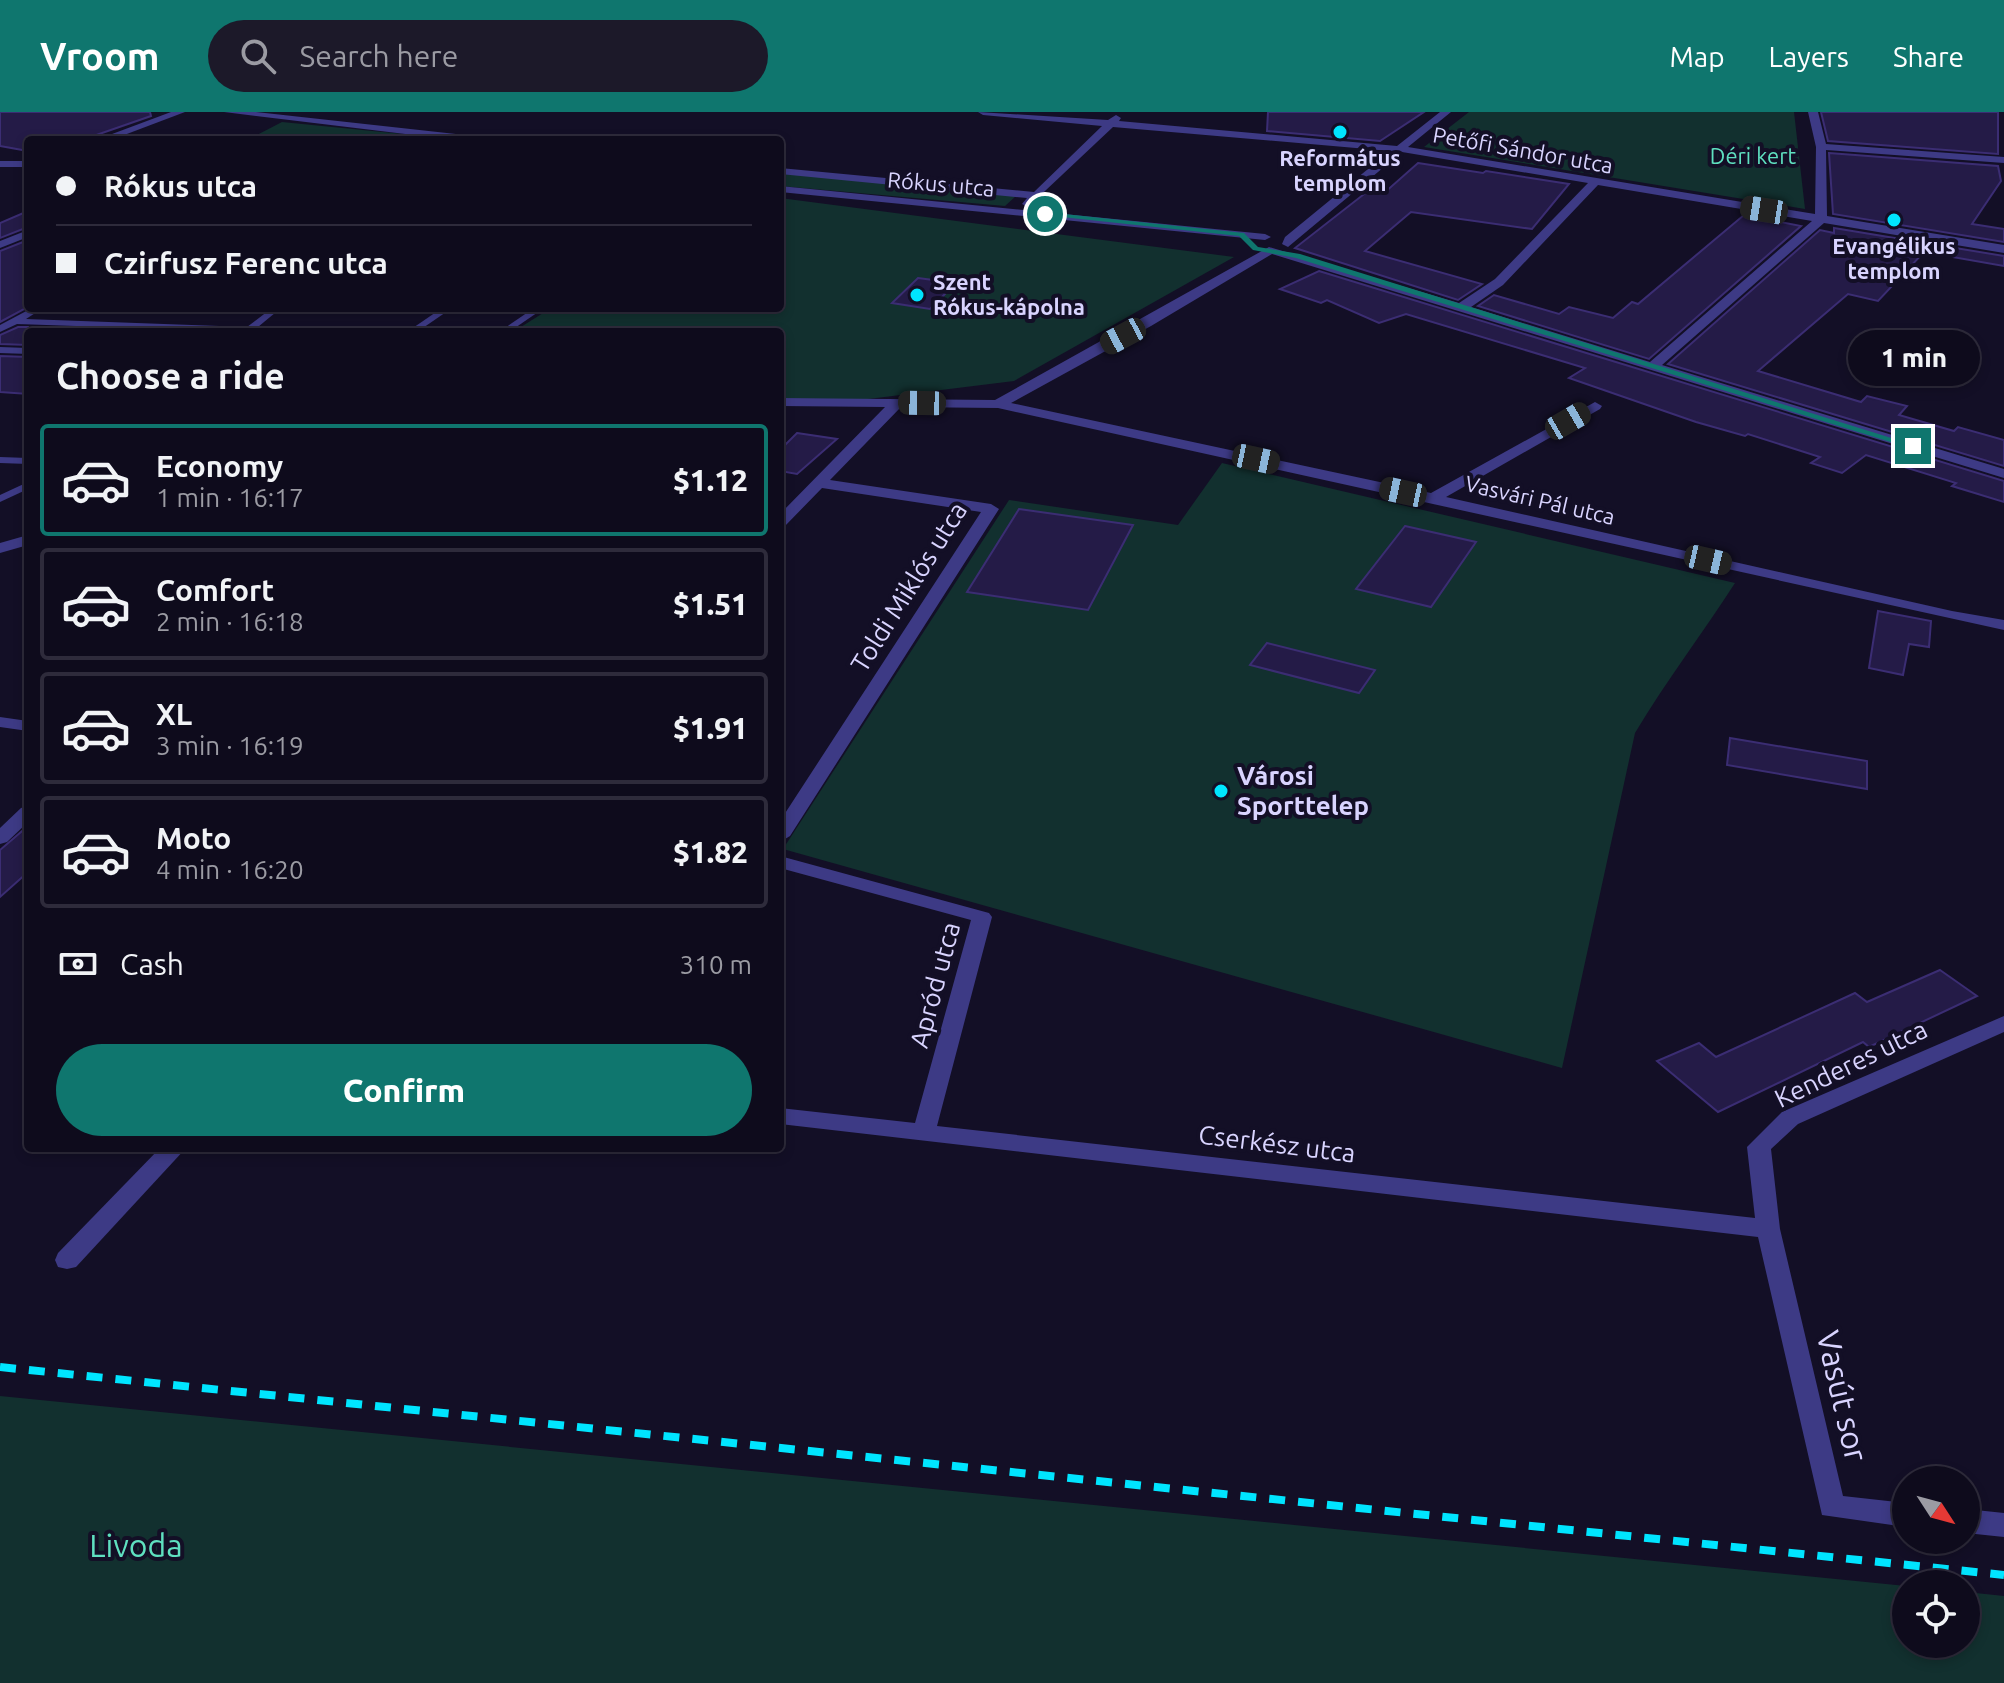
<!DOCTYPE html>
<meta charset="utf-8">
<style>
body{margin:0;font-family:Ubuntu,sans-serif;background:#1c1929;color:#f1f3f6;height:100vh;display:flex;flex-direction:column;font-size:30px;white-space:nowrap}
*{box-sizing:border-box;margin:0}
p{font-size:26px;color:#9b9ba3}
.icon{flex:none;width:44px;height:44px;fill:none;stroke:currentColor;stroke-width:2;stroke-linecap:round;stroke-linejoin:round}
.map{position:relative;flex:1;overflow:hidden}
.panel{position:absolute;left:24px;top:216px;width:760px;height:824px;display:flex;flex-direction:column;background:#0e0b1c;border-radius:8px;box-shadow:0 4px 12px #0003,0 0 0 2px #2e2b3b}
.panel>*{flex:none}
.hud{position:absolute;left:24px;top:24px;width:760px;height:176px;border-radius:8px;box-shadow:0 4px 12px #0003,0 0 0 2px #2e2b3b;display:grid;align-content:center;height:176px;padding:0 32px;background:#0e0b1c}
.needle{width:52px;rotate:126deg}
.tools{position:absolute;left:1892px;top:1354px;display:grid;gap:16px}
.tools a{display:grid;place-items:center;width:88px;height:88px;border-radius:50%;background:#0e0b1c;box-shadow:0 4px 12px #0003,0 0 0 2px #2e2b3b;font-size:40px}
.end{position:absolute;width:36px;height:36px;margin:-18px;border:10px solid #0f766e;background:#fff;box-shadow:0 0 0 4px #fff}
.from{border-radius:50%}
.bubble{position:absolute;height:56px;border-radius:28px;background:#0e0b1c;box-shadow:0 4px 12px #0003,0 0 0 2px #2e2b3b;font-size:26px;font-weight:800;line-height:56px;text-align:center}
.car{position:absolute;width:24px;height:48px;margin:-24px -12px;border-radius:10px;box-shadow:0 0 6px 2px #0007;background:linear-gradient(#222 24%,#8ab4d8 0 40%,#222 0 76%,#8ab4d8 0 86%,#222 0)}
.hud b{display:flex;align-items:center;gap:28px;height:76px;font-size:30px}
.hud b+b{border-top:2px solid #2e2b3b}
.hud i{width:20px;height:20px;background:#f1f3f6}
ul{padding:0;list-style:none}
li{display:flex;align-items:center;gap:24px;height:112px;margin:0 16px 12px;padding:0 16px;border:4px solid #2e2b3b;border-radius:8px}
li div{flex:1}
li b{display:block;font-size:30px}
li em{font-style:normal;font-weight:800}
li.selected{border-color:#0f766e}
li>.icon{width:72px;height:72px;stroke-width:1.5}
h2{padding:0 32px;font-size:36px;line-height:96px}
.pay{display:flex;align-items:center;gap:20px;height:88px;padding:0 32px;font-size:30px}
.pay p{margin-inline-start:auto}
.button{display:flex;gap:16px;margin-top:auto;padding:16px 32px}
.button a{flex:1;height:92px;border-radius:48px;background:#0f766e;color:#fff;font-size:32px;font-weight:800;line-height:92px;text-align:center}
header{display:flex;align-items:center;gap:48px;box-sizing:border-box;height:112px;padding:0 40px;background:#0f766e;color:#fff}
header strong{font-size:38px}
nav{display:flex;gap:44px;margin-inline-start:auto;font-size:28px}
.search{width:560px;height:72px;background:#1c1929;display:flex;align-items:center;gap:20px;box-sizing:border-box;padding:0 28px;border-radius:44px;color:#9b9ba3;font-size:30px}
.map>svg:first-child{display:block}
.green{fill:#12302f}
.building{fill:#241b47;stroke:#3b2d73;stroke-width:2}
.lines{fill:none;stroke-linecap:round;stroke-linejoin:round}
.service{fill:#3d3a85;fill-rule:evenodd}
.minor{fill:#3d3a85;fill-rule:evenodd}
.rail{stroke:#00e5ff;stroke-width:8;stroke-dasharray:16 13;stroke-linecap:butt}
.route{fill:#0f766e}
.poi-dot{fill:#00e5ff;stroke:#130f26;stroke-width:3}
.labels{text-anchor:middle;stroke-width:8;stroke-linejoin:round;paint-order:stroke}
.far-street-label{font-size:22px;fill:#d9d4ff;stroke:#130f26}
.far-park-label{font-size:22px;fill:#5fe0c0;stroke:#130f26}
.far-poi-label{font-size:22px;font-weight:bold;fill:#d9d4ff;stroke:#130f26}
.street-label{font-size:26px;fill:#d9d4ff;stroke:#130f26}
.poi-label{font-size:26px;font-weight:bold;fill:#d9d4ff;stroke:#130f26;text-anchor:start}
.near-street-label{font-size:32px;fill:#d9d4ff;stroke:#130f26}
.near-park-label{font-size:32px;fill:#5fe0c0;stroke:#130f26}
</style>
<header>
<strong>Vroom</strong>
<div class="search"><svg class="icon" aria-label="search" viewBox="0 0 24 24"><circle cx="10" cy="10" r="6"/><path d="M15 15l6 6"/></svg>Search here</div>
<nav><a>Map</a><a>Layers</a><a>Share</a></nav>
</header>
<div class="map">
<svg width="2004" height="1571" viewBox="0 0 2004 1571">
<rect width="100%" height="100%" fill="#130f26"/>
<g class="green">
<polygon points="1469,0 1794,0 1805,97 1424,35"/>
<polygon points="282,10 463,28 247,28"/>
<polygon points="780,59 1017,83 1005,94 780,74"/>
<polygon points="780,86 1234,145 1014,269 844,290 780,290 780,220 513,220 551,196 780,196"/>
<path d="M 1222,351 L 1735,471 C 1702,522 1666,569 1635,621 L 1562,956 L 783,737 L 1009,388 L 1178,413 Z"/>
<polygon points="0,1284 1906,1474 1906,1532 1966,1532 1966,1480 2004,1484 2004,1571 0,1571"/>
</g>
<g class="building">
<polygon points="0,0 150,0 151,4 82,28 28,28 28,39 0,34"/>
<polygon points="1268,0 1424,0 1380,29 1267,19"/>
<polygon points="1821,0 1998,0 1998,42 1828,29"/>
<polygon points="1829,41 1998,54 2001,69 1972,112 2004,117 2004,130 1833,102"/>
<polygon points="1418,51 1483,61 1486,59 1569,72 1532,117 1411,100 1365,139 1482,172 1458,188 1295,136 1368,79 1383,82"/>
<polygon points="28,99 28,115 0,126 0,111"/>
<polygon points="1744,103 1801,114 1649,247 1478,194 1494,183 1559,202 1569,195 1613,206 1632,190 1638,192"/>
<polygon points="1834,116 2004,144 2004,154 1924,140 1878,189 1848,182 1758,259 1861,290 1867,284 1907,294 1899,303 1954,319 1958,315 2004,328 2004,354 1668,252 1820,118 1834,121"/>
<polygon points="28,128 28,195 0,210 0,139"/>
<polygon points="1319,159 2004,369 2004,390 1952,374 1956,371 1866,343 1842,361 1811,351 1820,345 1748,322 1745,324 1696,310 1569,266 1585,256 1406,202 1379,211 1327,188 1321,191 1280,177"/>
<polygon points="918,166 956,171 930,197 892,191"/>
<polygon points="18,215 28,215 28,233 0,232 0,223"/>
<polygon points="0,244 28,245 28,282 0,280"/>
<polygon points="797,321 837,327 797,362 780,359 780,338"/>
<polygon points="1019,397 1133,413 1088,498 967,480"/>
<polygon points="1405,414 1476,430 1431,495 1356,477"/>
<polygon points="1878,499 1931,509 1929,535 1909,532 1903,563 1869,556"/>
<polygon points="1267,531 1375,558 1359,581 1250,553"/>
<polygon points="1730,626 1867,649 1867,677 1727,653"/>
<polygon points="28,714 28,760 0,785 0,738"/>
<polygon points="1940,858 1977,884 1869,935 1863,930 1718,1000 1657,949 1699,931 1716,945 1855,881 1867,890"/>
</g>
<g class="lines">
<g class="service">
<polygon points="32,196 43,196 26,207 247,215 272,196 281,196 252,220 17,212 0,220 0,213"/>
<polygon points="442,196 452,196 417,220 407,220"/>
<polygon points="534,196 544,196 509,220 499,220"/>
<polygon points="0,235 28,236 28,242 0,241"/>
<polygon points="0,345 28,346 28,352 0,351"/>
<polygon points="28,370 28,377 0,390 0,383"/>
</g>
<g class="minor">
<polygon points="171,0 185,0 111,28 96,28"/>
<polygon points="224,0 256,0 483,25 488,28 455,28"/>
<path d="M 978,0 L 1108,8 L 1116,3 L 1121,6 L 1119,9 L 1397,34 L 1440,0 L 1451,0 L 1408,35 L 1815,102 L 1816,35 L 1808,0 L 1818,0 L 1826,32 L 2004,45 L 2004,51 L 1826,38 L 1827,104 L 2004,133 L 2004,141 L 1824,111 L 1662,253 L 2004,357 L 2004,366 L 1272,142 L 1151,214 L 1011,291 L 1431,381 L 1595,290 L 1602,294 L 1600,297 L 1446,385 L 1952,499 L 2004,508 L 2004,518 L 998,296 L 901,295 L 830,368 L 991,392 L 999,397 L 790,724 L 780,730 L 780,709 L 981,400 L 822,376 L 785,414 L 780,416 L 780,402 L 885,295 L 780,294 L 780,286 L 995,288 L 1269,135 L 1459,191 L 1495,167 L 1588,71 L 1402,40 L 1288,135 L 1282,132 L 1285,125 L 1390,39 L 1113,15 L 1028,95 L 1022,92 L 1027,86 L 780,62 L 780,56 L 1034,80 L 1102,14 L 983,3 ZM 1598,73 L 1812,109 L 1650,250 L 1471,195 L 1503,173 Z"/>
<rect x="0" y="49" width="28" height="6"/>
<polygon points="780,74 1265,122 1271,125 1265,128 780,80"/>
<polygon points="28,118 28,125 0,136 0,129"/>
<polygon points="28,423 28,433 0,441 0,431"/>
<polygon points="0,605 28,609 28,619 0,615"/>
<polygon points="28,694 28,710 7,730 0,732 0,716 21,696"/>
<polygon points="780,744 989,801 992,805 937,1014 1755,1106 1747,1035 1782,1000 2004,904 2004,920 1798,1012 1771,1037 1780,1117 1843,1384 1906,1391 1906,1415 1822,1403 1758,1125 780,1012 780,996 915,1011 971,808 780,756"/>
<polygon points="160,1036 186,1036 76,1155 67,1157 58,1155 55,1148 58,1141"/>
<polygon points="1966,1397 2004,1401 2004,1425 1966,1421"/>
</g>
<polyline class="rail" points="0,1255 2004,1463"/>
</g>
<polygon class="route" points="1045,100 1244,121 1258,135 1300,142 1917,334 1910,336 1296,146 1253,138 1239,124 1043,103"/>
<g class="poi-dot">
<circle cx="1340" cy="20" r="8"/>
<circle cx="1894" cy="108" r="8"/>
<circle cx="917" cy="183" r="8"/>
<circle cx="1221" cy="679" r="8"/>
</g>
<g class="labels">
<g class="far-street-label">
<text transform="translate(1523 38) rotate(10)" y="8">Petőfi Sándor utca</text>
<text transform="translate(941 72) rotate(5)" y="8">Rókus utca</text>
<text transform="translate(1540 388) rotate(13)" y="8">Vasvári Pál utca</text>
</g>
<g class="far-park-label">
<text x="1753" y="52">Déri kert</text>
</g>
<g class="far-poi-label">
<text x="1340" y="54">Református<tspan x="1340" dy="25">templom</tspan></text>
<text x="1894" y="142">Evangélikus<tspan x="1894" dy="25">templom</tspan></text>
<text x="933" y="178" text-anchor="start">Szent<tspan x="933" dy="25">Rókus-kápolna</tspan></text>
</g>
<g class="street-label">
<text transform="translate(909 475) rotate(-58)" y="9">Toldi Miklós utca</text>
<text transform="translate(935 873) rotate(-75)" y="9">Apród utca</text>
<text transform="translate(1851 952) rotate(-26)" y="9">Kenderes utca</text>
<text transform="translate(1277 1032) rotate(7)" y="9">Cserkész utca</text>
</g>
<g class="poi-label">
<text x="1237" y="673">Városi<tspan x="1237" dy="30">Sporttelep</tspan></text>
</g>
<g class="near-street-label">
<text transform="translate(1842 1284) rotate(77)" y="11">Vasút sor</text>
</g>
<g class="near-park-label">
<text x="136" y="1445">Livoda</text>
</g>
</g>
</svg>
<div class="tools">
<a><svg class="needle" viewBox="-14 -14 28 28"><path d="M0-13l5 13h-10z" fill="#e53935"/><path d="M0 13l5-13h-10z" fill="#9b9ba3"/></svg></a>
<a><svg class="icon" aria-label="locate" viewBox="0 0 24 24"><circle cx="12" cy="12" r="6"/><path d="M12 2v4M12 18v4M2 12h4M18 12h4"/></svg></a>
</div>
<i class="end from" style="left:1045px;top:102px"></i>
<i class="end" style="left:1913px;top:334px"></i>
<div class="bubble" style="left:1848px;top:218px;width:132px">1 min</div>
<i class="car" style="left:1764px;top:98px;rotate:279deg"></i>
<i class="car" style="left:1123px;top:224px;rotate:242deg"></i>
<i class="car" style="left:922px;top:291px;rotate:271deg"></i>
<i class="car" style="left:1568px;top:309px;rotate:60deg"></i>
<i class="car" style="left:1256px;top:347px;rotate:102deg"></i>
<i class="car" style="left:1403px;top:380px;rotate:282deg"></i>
<i class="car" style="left:1708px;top:448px;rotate:103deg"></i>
<div class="hud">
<b><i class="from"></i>Rókus utca</b>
<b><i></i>Czirfusz Ferenc utca</b>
</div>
<section class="panel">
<h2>Choose a ride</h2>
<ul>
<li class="selected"><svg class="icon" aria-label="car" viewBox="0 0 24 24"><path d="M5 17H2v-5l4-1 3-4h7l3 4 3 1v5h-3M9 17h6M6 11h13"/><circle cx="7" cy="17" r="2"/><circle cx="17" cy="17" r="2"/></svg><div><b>Economy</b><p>1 min · 16:17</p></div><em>$1.12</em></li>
<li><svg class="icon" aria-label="car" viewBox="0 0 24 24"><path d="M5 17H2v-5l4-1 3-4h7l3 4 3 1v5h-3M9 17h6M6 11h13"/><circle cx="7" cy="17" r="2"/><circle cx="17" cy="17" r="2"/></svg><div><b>Comfort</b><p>2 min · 16:18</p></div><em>$1.51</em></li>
<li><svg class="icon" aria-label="car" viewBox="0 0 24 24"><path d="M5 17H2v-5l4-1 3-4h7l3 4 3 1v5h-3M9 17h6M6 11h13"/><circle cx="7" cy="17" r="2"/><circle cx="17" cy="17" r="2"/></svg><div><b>XL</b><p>3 min · 16:19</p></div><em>$1.91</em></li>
<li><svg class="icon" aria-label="car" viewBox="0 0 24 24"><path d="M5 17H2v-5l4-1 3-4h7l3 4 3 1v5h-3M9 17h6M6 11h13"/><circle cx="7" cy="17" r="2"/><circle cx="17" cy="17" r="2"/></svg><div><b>Moto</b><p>4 min · 16:20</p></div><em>$1.82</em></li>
</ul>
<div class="pay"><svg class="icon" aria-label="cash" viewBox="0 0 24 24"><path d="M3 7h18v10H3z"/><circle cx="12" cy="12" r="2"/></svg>Cash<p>310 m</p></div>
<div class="button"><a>Confirm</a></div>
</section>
</div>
